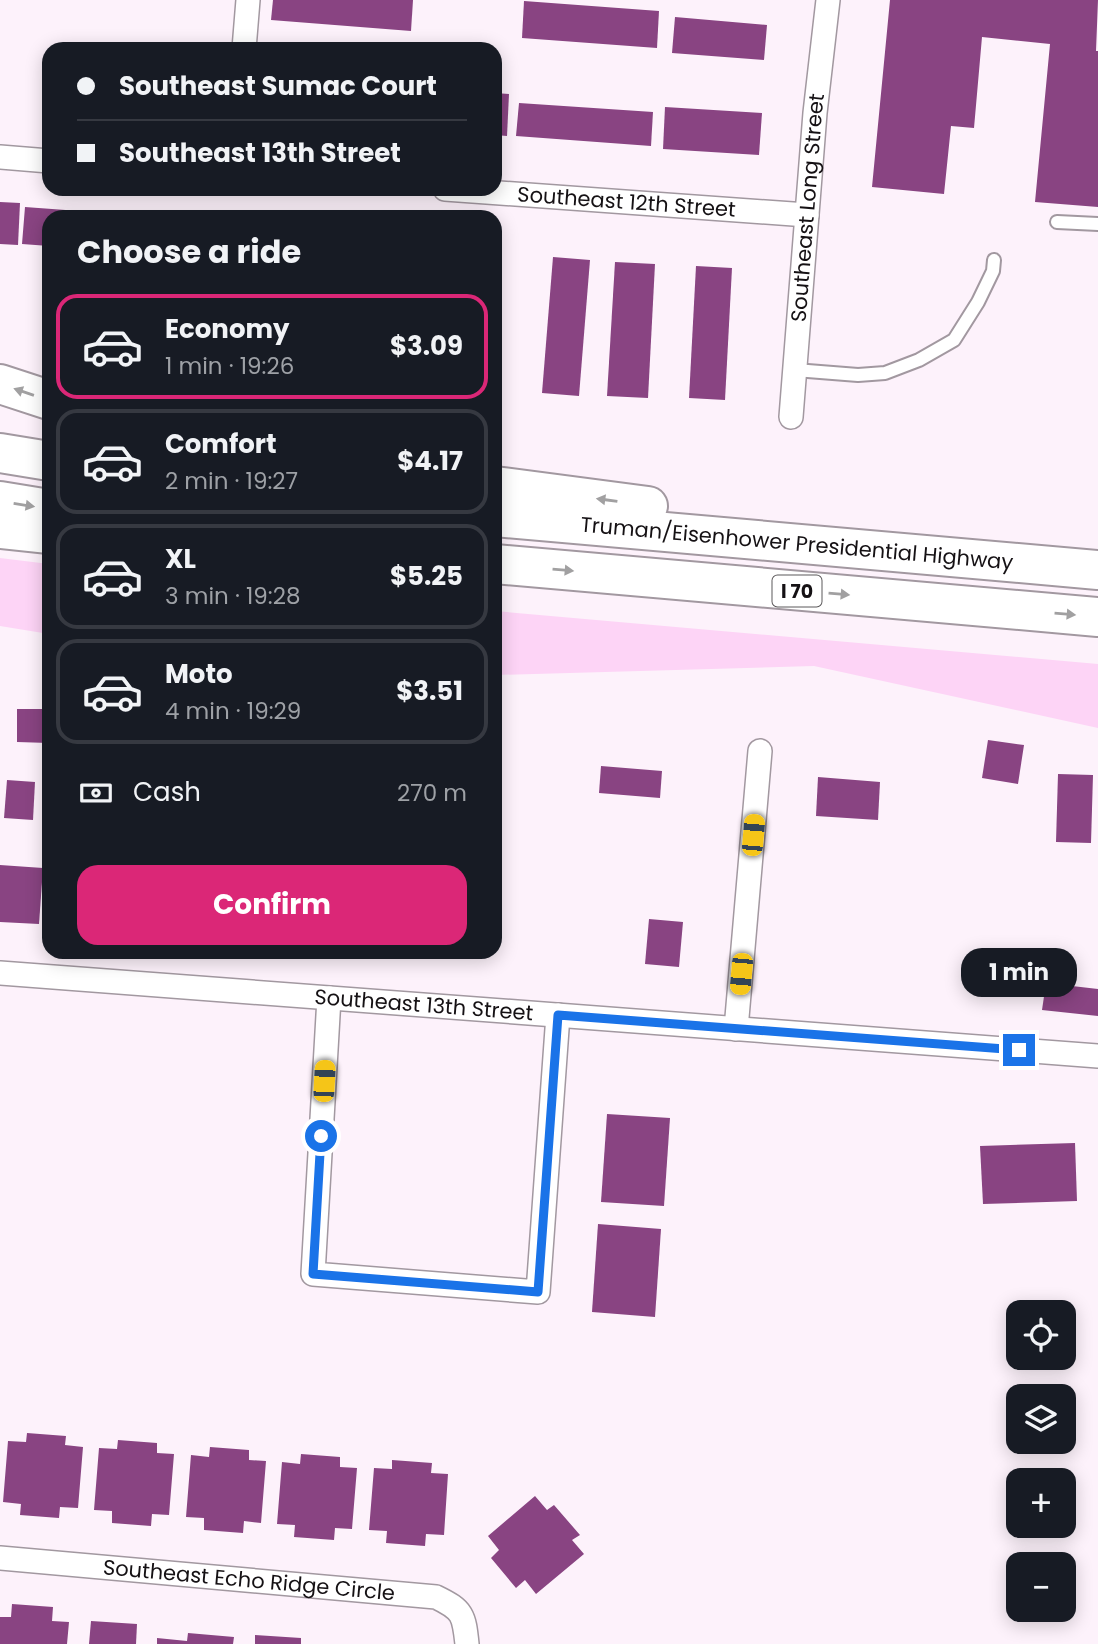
<!DOCTYPE html>
<meta charset="utf-8">
<style>
body{margin:0;font-family:Poppins,sans-serif;background:#242831;color:#f1f3f6;height:100vh;display:flex;flex-direction:column;font-size:26px;white-space:nowrap}
*{box-sizing:border-box;margin:0}
p{font-size:23px;color:#9ea1a6}
.icon{flex:none;width:38px;height:38px;fill:none;stroke:currentColor;stroke-width:2;stroke-linecap:round;stroke-linejoin:round}
.map{position:relative;flex:1;overflow:hidden}
.panel{position:absolute;left:42px;top:210px;width:460px;height:749px;display:flex;flex-direction:column;background:#171b24;border-radius:21px;box-shadow:0 4px 18px #0003}
.panel>*{flex:none}
.top-card{position:absolute;left:42px;top:42px;width:460px;height:154px;border-radius:21px;box-shadow:0 4px 18px #0003;display:grid;align-content:center;height:154px;padding:0 35px;background:#171b24}
.fabs{position:absolute;left:1006px;top:1300px;display:grid;gap:14px}
.fabs a{display:grid;place-items:center;width:70px;height:70px;border-radius:14px;background:#171b24;box-shadow:0 4px 18px #0003;font-size:35px}
.end{position:absolute;width:32px;height:32px;margin:-16px;border:9px solid #1a73e8;background:#fff;box-shadow:0 0 0 4px #fff}
.from{border-radius:50%}
.bubble{position:absolute;height:49px;border-radius:21px;background:#171b24;box-shadow:0 4px 18px #0003;font-size:23px;font-weight:700;line-height:49px;text-align:center}
.car{position:absolute;width:21px;height:42px;margin:-21px -10px;border-radius:9px;box-shadow:0 0 5px 2px #0007;background:linear-gradient(#f5c518 24%,#345 0 40%,#f5c518 0 76%,#345 0 86%,#f5c518 0)}
.top-card b{display:flex;align-items:center;gap:24px;height:66px;font-size:26px}
.top-card b+b{border-top:2px solid #363941}
.top-card i{width:18px;height:18px;background:#f1f3f6}
ul{padding:0;list-style:none}
li{display:flex;align-items:center;gap:21px;height:105px;margin:0 14px 10px;padding:0 21px;border:4px solid #363941;border-radius:21px}
li div{flex:1}
li b{display:block;font-size:26px}
li em{font-style:normal;font-weight:700}
li.active{border-color:#db2777}
li>.icon{width:63px;height:63px;stroke-width:1.5}
h2{padding:0 35px;font-size:32px;line-height:84px}
.pay{display:flex;align-items:center;gap:18px;height:77px;padding:0 35px;font-size:26px}
.pay p{margin-inline-start:auto}
.cta{display:flex;gap:14px;margin-top:auto;padding:14px 35px}
.cta a{flex:1;height:80px;border-radius:21px;background:#db2777;color:#fff;font-size:28px;font-weight:700;line-height:80px;text-align:center}
.map>svg:first-child{display:block}
.green{fill:#fdd4f6}
.building{fill:#894482}
.lines{fill:none;stroke-linecap:round;stroke-linejoin:round}
.service-casing{stroke:#a298a0;stroke-width:16}
.minor-casing{stroke:#a298a0;stroke-width:26}
.motorway-casing{stroke:#a298a0;stroke-width:42}
.service{stroke:#fff;stroke-width:12}
.minor{stroke:#fff;stroke-width:23}
.motorway{stroke:#fff;stroke-width:38}
.oneway{fill:#a1a0a1}
.route{stroke:#1a73e8;stroke-width:9}
.labels{text-anchor:middle;stroke-width:7;stroke-linejoin:round;paint-order:stroke}
.shield{fill:#fff;stroke:#5b585a;stroke-width:2}
.shield-label{font-size:19px;font-weight:bold;fill:#151114}
.street-label{font-size:21px;fill:#151114;stroke:#fff}
</style>
<div class="map">
<svg width="1098" height="1644" viewBox="0 0 1098 1644">
<rect width="100%" height="100%" fill="#fdf2fb"/>
<g class="green">
<polygon points="0,558 49,564 49,634 0,626"/>
<polygon points="495,611 1098,664 1098,728 814,666 495,675"/>
</g>
<g class="building">
<polygon points="273,0 413,0 411,31 271,20"/>
<polygon points="890,0 1098,0 1096,51 1098,51 1098,207 1035,202 1050,44 982,37 974,128 951,126 944,194 872,187"/>
<polygon points="524,1 659,11 657,48 522,38"/>
<polygon points="675,17 767,25 764,60 672,53"/>
<polygon points="495,93 509,94 507,136 495,135"/>
<polygon points="519,103 653,112 651,146 516,136"/>
<polygon points="665,107 762,113 759,155 663,149"/>
<polygon points="0,202 20,203 18,245 0,244"/>
<polygon points="25,207 133,215 133,217 49,217 49,246 22,244"/>
<polygon points="553,257 590,260 579,396 542,393"/>
<polygon points="615,262 655,264 648,398 607,396"/>
<polygon points="696,266 732,268 725,400 689,398"/>
<polygon points="17,709 49,709 49,743 17,742"/>
<polygon points="988,740 1024,745 1018,784 982,778"/>
<polygon points="601,766 662,771 660,798 599,793"/>
<polygon points="1058,774 1093,775 1091,843 1056,842"/>
<polygon points="818,777 880,782 878,820 816,816"/>
<polygon points="7,780 35,782 33,820 4,818"/>
<polygon points="0,865 43,868 39,924 0,922"/>
<polygon points="649,919 683,922 679,967 645,964"/>
<polygon points="337,952 357,952 356,956 337,954"/>
<polygon points="421,952 469,952 468,959 421,954"/>
<polygon points="1046,983 1098,989 1098,1016 1042,1010"/>
<polygon points="607,1114 670,1118 664,1206 601,1202"/>
<polygon points="1075,1143 1077,1201 983,1204 980,1146"/>
<polygon points="598,1224 661,1229 655,1317 592,1312"/>
<polygon points="27,1433 66,1436 65,1445 83,1447 78,1508 60,1507 59,1518 20,1515 21,1504 3,1502 8,1441 26,1442"/>
<polygon points="118,1440 157,1443 157,1453 174,1454 169,1515 152,1514 151,1526 112,1523 112,1511 94,1510 99,1448 117,1449"/>
<polygon points="210,1447 249,1450 249,1460 266,1461 261,1523 244,1521 243,1533 204,1530 204,1518 186,1517 191,1455 209,1457"/>
<polygon points="301,1454 340,1457 340,1467 357,1468 352,1529 335,1528 334,1540 294,1537 295,1525 277,1524 282,1462 300,1464"/>
<polygon points="392,1460 432,1463 431,1473 448,1474 444,1535 426,1534 425,1546 386,1543 387,1531 369,1530 374,1468 392,1469"/>
<polygon points="535,1496 547,1510 554,1505 580,1535 572,1540 584,1554 536,1594 525,1580 516,1588 491,1558 499,1550 488,1536"/>
<polygon points="12,1604 53,1607 52,1621 69,1622 67,1644 0,1644 0,1617 11,1617"/>
<polygon points="91,1621 137,1624 136,1644 89,1644"/>
<polygon points="188,1633 234,1637 233,1644 157,1644 157,1638 187,1641"/>
<polygon points="255,1635 301,1638 301,1644 255,1644"/>
</g>
<g class="lines">
<g class="service-casing">
<g id="service">
<polyline points="1057,222 1098,224"/>
<polyline points="795,370 858,375 885,373 919,360 954,340 978,302 993,271 994,260"/>
</g>
</g>
<g class="minor-casing">
<g id="minor">
<polyline points="244,49 248,0"/>
<polyline points="0,157 49,161"/>
<path id="s1" d="M 445,189 L 807,215"/>
<path id="s2" d="M 791,417 L 815,113 L 828,0"/>
<path id="s3" d="M 0,973 L 1098,1056"/>
<polyline points="329,998 313,1274 538,1292 558,1015"/>
<polyline points="736,1029 760,751"/>
<path id="s4" d="M 0,1558 L 436,1597 C 463,1610 464,1615 467,1644"/>
</g>
</g>
<g class="motorway-casing">
<g id="motorway">
<polyline points="0,384 49,400"/>
<polyline points="0,453 49,461"/>
<polyline points="495,486 648,506"/>
<polyline points="0,501 49,509"/>
<path id="s5" d="M 495,517 L 1098,570"/>
<polyline points="0,529 49,534"/>
<polyline points="495,564 1098,617"/>
</g>
</g>
<use href="#service" class="service"/>
<use href="#minor" class="minor"/>
<use href="#motorway" class="motorway"/>
</g>
<defs><path id="oneway-solid" d="M-6-.8H1V-3.2L6.5 0L1 3.2V.8H-6Z" transform="scale(1.75)"/></defs>
<g class="oneway">
<use href="#oneway-solid" transform="translate(24 392) rotate(-161)"/>
<use href="#oneway-solid" transform="translate(607 500) rotate(-172)"/>
<use href="#oneway-solid" transform="translate(24 505) rotate(9)"/>
<use href="#oneway-solid" transform="translate(563 570) rotate(5)"/>
<use href="#oneway-solid" transform="translate(839 594) rotate(5)"/>
<use href="#oneway-solid" transform="translate(1065 614) rotate(5)"/>
</g>
<g class="lines">
<polyline class="route" points="321,1136 313,1274 538,1292 558,1015 1019,1050"/>
</g>
<g class="labels">
<rect class="shield" x="772.5" y="575.5" width="49" height="31" rx="5"/>
<g class="shield-label">
<text x="797" y="598">I 70</text>
</g>
<g class="street-label">
<text dy="7" stroke="none"><textPath href="#s1" startOffset="182">Southeast 12th Street</textPath></text>
<text dy="7" stroke="none"><textPath href="#s2" startOffset="210">Southeast Long Street</textPath></text>
<text dy="7" stroke="none"><textPath href="#s5" startOffset="303">Truman/Eisenhower Presidential Highway</textPath></text>
<text dy="7" stroke="none"><textPath href="#s3" startOffset="425">Southeast 13th Street</textPath></text>
<text dy="7" stroke="none"><textPath href="#s4" startOffset="250">Southeast Echo Ridge Circle</textPath></text>
</g>
</g>
</svg>
<div class="fabs">
<a><svg class="icon" aria-label="locate" viewBox="0 0 24 24"><circle cx="12" cy="12" r="6"/><path d="M12 2v4M12 18v4M2 12h4M18 12h4"/></svg></a>
<a><svg class="icon" aria-label="layers" viewBox="0 0 24 24"><path d="M12 4l9 5-9 5-9-5zM3 14l9 5 9-5"/></svg></a>
<a>+</a>
<a>−</a>
</div>
<i class="end from" style="left:321px;top:1136px"></i>
<i class="end" style="left:1019px;top:1050px"></i>
<div class="bubble" style="left:961px;top:948px;width:116px">1 min</div>
<i class="car" style="left:753px;top:835px;rotate:5deg"></i>
<i class="car" style="left:741px;top:974px;rotate:185deg"></i>
<i class="car" style="left:324px;top:1081px;rotate:3deg"></i>
<div class="top-card">
<b><i class="from"></i>Southeast Sumac Court</b>
<b><i></i>Southeast 13th Street</b>
</div>
<section class="panel">
<h2>Choose a ride</h2>
<ul>
<li class="active"><svg class="icon" aria-label="car" viewBox="0 0 24 24"><path d="M5 17H2v-5l4-1 3-4h7l3 4 3 1v5h-3M9 17h6M6 11h13"/><circle cx="7" cy="17" r="2"/><circle cx="17" cy="17" r="2"/></svg><div><b>Economy</b><p>1 min · 19:26</p></div><em>$3.09</em></li>
<li><svg class="icon" aria-label="car" viewBox="0 0 24 24"><path d="M5 17H2v-5l4-1 3-4h7l3 4 3 1v5h-3M9 17h6M6 11h13"/><circle cx="7" cy="17" r="2"/><circle cx="17" cy="17" r="2"/></svg><div><b>Comfort</b><p>2 min · 19:27</p></div><em>$4.17</em></li>
<li><svg class="icon" aria-label="car" viewBox="0 0 24 24"><path d="M5 17H2v-5l4-1 3-4h7l3 4 3 1v5h-3M9 17h6M6 11h13"/><circle cx="7" cy="17" r="2"/><circle cx="17" cy="17" r="2"/></svg><div><b>XL</b><p>3 min · 19:28</p></div><em>$5.25</em></li>
<li><svg class="icon" aria-label="car" viewBox="0 0 24 24"><path d="M5 17H2v-5l4-1 3-4h7l3 4 3 1v5h-3M9 17h6M6 11h13"/><circle cx="7" cy="17" r="2"/><circle cx="17" cy="17" r="2"/></svg><div><b>Moto</b><p>4 min · 19:29</p></div><em>$3.51</em></li>
</ul>
<div class="pay"><svg class="icon" aria-label="cash" viewBox="0 0 24 24"><path d="M3 7h18v10H3z"/><circle cx="12" cy="12" r="2"/></svg>Cash<p>270 m</p></div>
<div class="cta"><a>Confirm</a></div>
</section>
</div>
